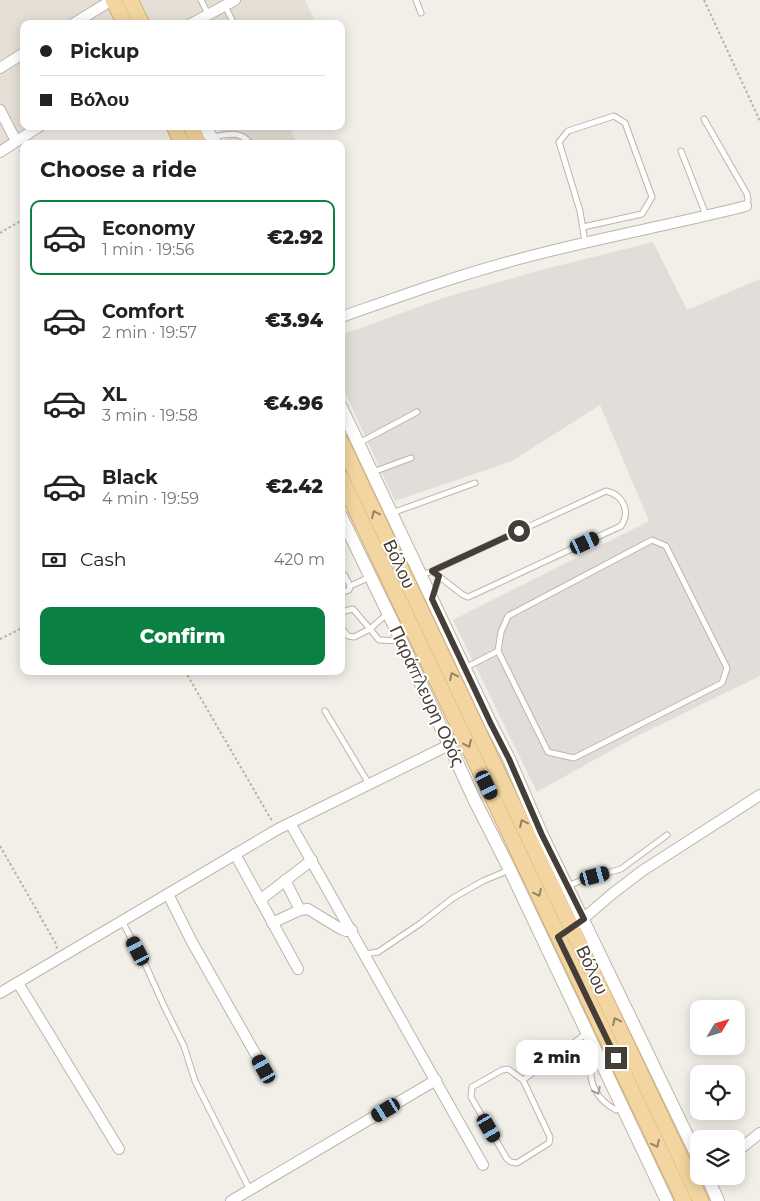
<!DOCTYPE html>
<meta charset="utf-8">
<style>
body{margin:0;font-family:Montserrat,sans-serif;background:#f6f6f6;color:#222;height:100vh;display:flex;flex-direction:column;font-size:19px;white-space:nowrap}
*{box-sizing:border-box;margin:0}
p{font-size:16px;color:#767676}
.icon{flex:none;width:28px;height:28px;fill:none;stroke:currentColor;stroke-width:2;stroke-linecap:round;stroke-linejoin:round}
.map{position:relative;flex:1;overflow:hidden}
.side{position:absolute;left:20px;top:140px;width:325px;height:535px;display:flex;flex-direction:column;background:#fff;border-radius:10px;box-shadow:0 2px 12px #0003}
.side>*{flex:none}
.top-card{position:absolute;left:20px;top:20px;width:325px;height:110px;border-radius:10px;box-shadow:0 2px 12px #0003;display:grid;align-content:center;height:110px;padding:0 20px;background:#fff}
.needle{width:32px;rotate:52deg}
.tools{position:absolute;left:690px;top:1000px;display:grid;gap:10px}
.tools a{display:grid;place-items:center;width:55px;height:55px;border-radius:10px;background:#fff;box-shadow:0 2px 12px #0003;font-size:25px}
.end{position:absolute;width:22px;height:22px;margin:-11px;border:6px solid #443e37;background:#fff;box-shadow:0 0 0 2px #fff}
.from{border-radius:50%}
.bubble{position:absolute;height:35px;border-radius:10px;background:#fff;box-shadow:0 2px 12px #0003;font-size:16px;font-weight:800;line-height:35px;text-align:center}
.car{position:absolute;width:15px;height:30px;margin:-15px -8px;border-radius:6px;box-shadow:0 0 4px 1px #0007;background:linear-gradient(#222 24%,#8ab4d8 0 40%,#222 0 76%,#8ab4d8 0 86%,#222 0)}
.top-card b{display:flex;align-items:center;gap:18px;height:48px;font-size:19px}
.top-card b+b{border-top:1px solid #e0e0e0}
.top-card i{width:12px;height:12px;background:#222}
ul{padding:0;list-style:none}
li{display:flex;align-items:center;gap:15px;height:75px;margin:0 10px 8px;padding:0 10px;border:2px solid transparent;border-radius:10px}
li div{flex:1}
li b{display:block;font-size:19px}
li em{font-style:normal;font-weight:800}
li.current{border-color:#0b8043}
li>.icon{width:45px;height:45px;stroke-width:1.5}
h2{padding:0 20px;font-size:22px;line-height:60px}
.pay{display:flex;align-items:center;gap:12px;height:55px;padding:0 20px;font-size:19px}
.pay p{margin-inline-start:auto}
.primary-button{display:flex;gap:10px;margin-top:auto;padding:10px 20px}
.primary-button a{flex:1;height:58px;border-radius:10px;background:#0b8043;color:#fff;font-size:20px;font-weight:800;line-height:58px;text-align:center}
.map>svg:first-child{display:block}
.residential{fill:#e5dfd6}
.industrial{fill:#e1ddd9}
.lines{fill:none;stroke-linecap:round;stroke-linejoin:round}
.service-casing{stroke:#bcb5ab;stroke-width:7}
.minor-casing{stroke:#bcb5ab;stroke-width:12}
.tertiary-casing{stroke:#bcb5ab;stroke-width:14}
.primary-casing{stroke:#d5b072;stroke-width:17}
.path{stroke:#bcaf9e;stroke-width:2;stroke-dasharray:2.5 2.5;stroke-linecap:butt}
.service{stroke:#fff;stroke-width:5}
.minor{stroke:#fff;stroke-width:10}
.tertiary{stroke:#fff;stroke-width:12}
.primary{stroke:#f2d5a0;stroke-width:15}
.oneway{stroke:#928266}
.oneway2{stroke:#a29e9b}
.route{stroke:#443e37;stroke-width:6}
.labels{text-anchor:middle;stroke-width:4;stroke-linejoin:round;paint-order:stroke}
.street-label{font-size:18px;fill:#443e37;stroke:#fff}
</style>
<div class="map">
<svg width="760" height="1201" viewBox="0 0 760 1201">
<rect width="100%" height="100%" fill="#f2eee8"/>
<g class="residential">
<polygon points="0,0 305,0 316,24 24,24 24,126 42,126 0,155"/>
<polygon points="217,126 301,126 291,132 298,144 227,144"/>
</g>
<polygon class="industrial" points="653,242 687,310 760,279 760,676 635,737 537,792 453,620 649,521 600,405 512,461 395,501 341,384 341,335 446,297 541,270"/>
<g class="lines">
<g class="service-casing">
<g id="service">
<polyline points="201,0 208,14"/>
<polyline points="416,0 421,13"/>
<polyline points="225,6 234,24"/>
<polyline points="704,119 747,194 748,200 746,206"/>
<path d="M 212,137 C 228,134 240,130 251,144"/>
<polyline points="681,151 706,215"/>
<polyline points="583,227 642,214 652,197 625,123 614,116 568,131 559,142 580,211 585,242"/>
<polyline points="359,443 417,412"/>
<polyline points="373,472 411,458"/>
<polyline points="392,513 475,483"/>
<polygon points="652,540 666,546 727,668 722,683 574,758 548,752 498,651 501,632 508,616"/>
<polyline points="341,574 345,576 350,586"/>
<path d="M 422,575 L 432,571 L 606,491 C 623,495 631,511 621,526 L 477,593 L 468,597 L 463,595 L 432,571"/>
<polyline points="341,593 349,590 350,586 370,577"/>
<polyline points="433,595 439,577"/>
<polyline points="341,612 353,609 370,629 354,637 348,636 341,628"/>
<polyline points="388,613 370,629 379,640 401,641"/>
<polyline points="465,668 498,651"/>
<polyline points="325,711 369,784"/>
<polyline points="568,886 582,880 621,869 667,835"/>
<polyline points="122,921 146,966 164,1006 184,1046 195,1081 250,1190"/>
<polyline points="365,954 378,952 421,923 453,898 483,881 509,870"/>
<path d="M 592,1064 C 587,1084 599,1101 616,1110"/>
<polygon points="508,1069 523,1080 550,1137 549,1143 517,1163 511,1162 507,1159 471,1097 472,1087 502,1070"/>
<polyline points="523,1080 587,1033"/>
</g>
</g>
<g class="minor-casing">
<g id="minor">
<polyline points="73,24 112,0"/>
<polyline points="191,24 235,0"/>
<polyline points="0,68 24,53"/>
<polyline points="0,110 16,141"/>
<polyline points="0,152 40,126"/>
<path d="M 341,317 C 401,296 461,274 523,258 C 596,238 672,225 746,206"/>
<polyline points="290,823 483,1165"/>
<polyline points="235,854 298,969"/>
<polyline points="285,880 300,910"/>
<polyline points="168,894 192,942 264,1069"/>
<polyline points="260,900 312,860"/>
<polyline points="272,923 300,910 308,909 341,929 346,931 352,930"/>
<polyline points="577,924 612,894 642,871 760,795"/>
<polyline points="18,983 119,1149"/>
<polyline points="0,993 278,829 449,745"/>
<polyline points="736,1152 760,1133"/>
<polyline points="231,1201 436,1080"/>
</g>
</g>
<g class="tertiary-casing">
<g id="tertiary">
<polyline points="191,126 207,131 216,144"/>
<polyline points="341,407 491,724 509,759 542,835 699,1160"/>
<polyline points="341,516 394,625 474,799 510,870 667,1201"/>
<polyline points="707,1176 718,1201"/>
</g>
</g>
<g class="primary-casing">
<g id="primary">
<polyline points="113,0 125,24"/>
<polyline points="130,0 142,24"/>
<polyline points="174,126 182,144"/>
<polyline points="191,126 199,144"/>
<polyline points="341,442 701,1201"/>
<polyline points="341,478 684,1201"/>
</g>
</g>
<g class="path">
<polyline points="704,0 760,121"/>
<polyline points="20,150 24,160"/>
<polyline points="0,233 24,219"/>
<polyline points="0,639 24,627"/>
<polyline points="185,671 272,821"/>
<polyline points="0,846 56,944 57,949"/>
</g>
<use href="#service" class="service"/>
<use href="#minor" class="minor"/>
<use href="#tertiary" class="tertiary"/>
<use href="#primary" class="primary"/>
</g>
<defs><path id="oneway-chevron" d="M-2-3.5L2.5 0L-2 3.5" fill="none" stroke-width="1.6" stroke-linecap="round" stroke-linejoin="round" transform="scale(1.25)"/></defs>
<g class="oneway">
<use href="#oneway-chevron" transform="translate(375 514) rotate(-115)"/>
<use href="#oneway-chevron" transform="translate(453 676) rotate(-115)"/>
<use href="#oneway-chevron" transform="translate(468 744) rotate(65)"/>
<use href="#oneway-chevron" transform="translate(523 823) rotate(-115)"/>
<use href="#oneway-chevron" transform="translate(538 893) rotate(65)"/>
<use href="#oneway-chevron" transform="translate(616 1021) rotate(-115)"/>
<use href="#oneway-chevron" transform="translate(656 1144) rotate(64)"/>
</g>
<use class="oneway2" href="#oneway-chevron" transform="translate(597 1091) rotate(63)"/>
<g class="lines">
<polyline class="route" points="519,531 432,571 439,576 432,599 491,724 509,759 542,835 584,919 558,937 616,1058"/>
</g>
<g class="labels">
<g class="street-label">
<text transform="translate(399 564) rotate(65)" y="6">Βόλου</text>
<text transform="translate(427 696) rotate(65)" y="6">Παράπλευρη Οδός</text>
<text transform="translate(592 970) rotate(65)" y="6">Βόλου</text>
</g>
</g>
</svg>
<div class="tools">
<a><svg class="needle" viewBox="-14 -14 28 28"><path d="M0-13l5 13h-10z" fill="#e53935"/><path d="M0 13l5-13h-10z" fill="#767676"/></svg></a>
<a><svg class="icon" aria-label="locate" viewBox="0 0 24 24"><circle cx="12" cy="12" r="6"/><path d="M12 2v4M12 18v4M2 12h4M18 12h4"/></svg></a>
<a><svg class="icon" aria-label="layers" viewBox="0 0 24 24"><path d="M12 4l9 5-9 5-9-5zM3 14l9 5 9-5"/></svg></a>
</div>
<i class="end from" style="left:519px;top:531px"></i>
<i class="end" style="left:616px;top:1058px"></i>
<div class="bubble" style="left:516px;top:1040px;width:82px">2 min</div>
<i class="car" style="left:585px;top:543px;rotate:65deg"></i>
<i class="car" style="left:487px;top:785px;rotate:155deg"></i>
<i class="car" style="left:595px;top:876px;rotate:75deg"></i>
<i class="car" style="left:138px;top:951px;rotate:332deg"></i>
<i class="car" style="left:264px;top:1069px;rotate:331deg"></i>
<i class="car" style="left:386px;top:1110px;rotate:239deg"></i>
<i class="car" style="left:489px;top:1128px;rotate:150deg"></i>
<div class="top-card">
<b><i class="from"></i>Pickup</b>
<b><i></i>Βόλου</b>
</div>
<section class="side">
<h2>Choose a ride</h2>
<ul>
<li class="current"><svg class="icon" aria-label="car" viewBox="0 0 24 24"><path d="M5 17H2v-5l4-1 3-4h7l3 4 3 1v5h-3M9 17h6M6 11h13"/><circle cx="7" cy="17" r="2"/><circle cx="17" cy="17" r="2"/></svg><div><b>Economy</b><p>1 min · 19:56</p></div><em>€2.92</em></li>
<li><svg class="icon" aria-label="car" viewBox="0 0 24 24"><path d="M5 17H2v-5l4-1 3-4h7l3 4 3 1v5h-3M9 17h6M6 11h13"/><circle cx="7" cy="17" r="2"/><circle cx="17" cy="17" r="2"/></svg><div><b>Comfort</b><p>2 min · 19:57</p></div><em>€3.94</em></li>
<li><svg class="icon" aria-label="car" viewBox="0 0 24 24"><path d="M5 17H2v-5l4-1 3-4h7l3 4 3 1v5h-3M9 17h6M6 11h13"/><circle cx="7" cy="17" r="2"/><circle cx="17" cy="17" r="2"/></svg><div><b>XL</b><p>3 min · 19:58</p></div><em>€4.96</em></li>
<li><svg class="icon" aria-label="car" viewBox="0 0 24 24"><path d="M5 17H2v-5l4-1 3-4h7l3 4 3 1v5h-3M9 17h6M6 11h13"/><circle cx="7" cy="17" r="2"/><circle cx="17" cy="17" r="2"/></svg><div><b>Black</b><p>4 min · 19:59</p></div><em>€2.42</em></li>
</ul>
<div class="pay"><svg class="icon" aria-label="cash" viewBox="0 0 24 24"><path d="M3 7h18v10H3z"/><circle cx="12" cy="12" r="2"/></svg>Cash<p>420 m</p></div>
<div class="primary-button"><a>Confirm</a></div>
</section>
</div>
